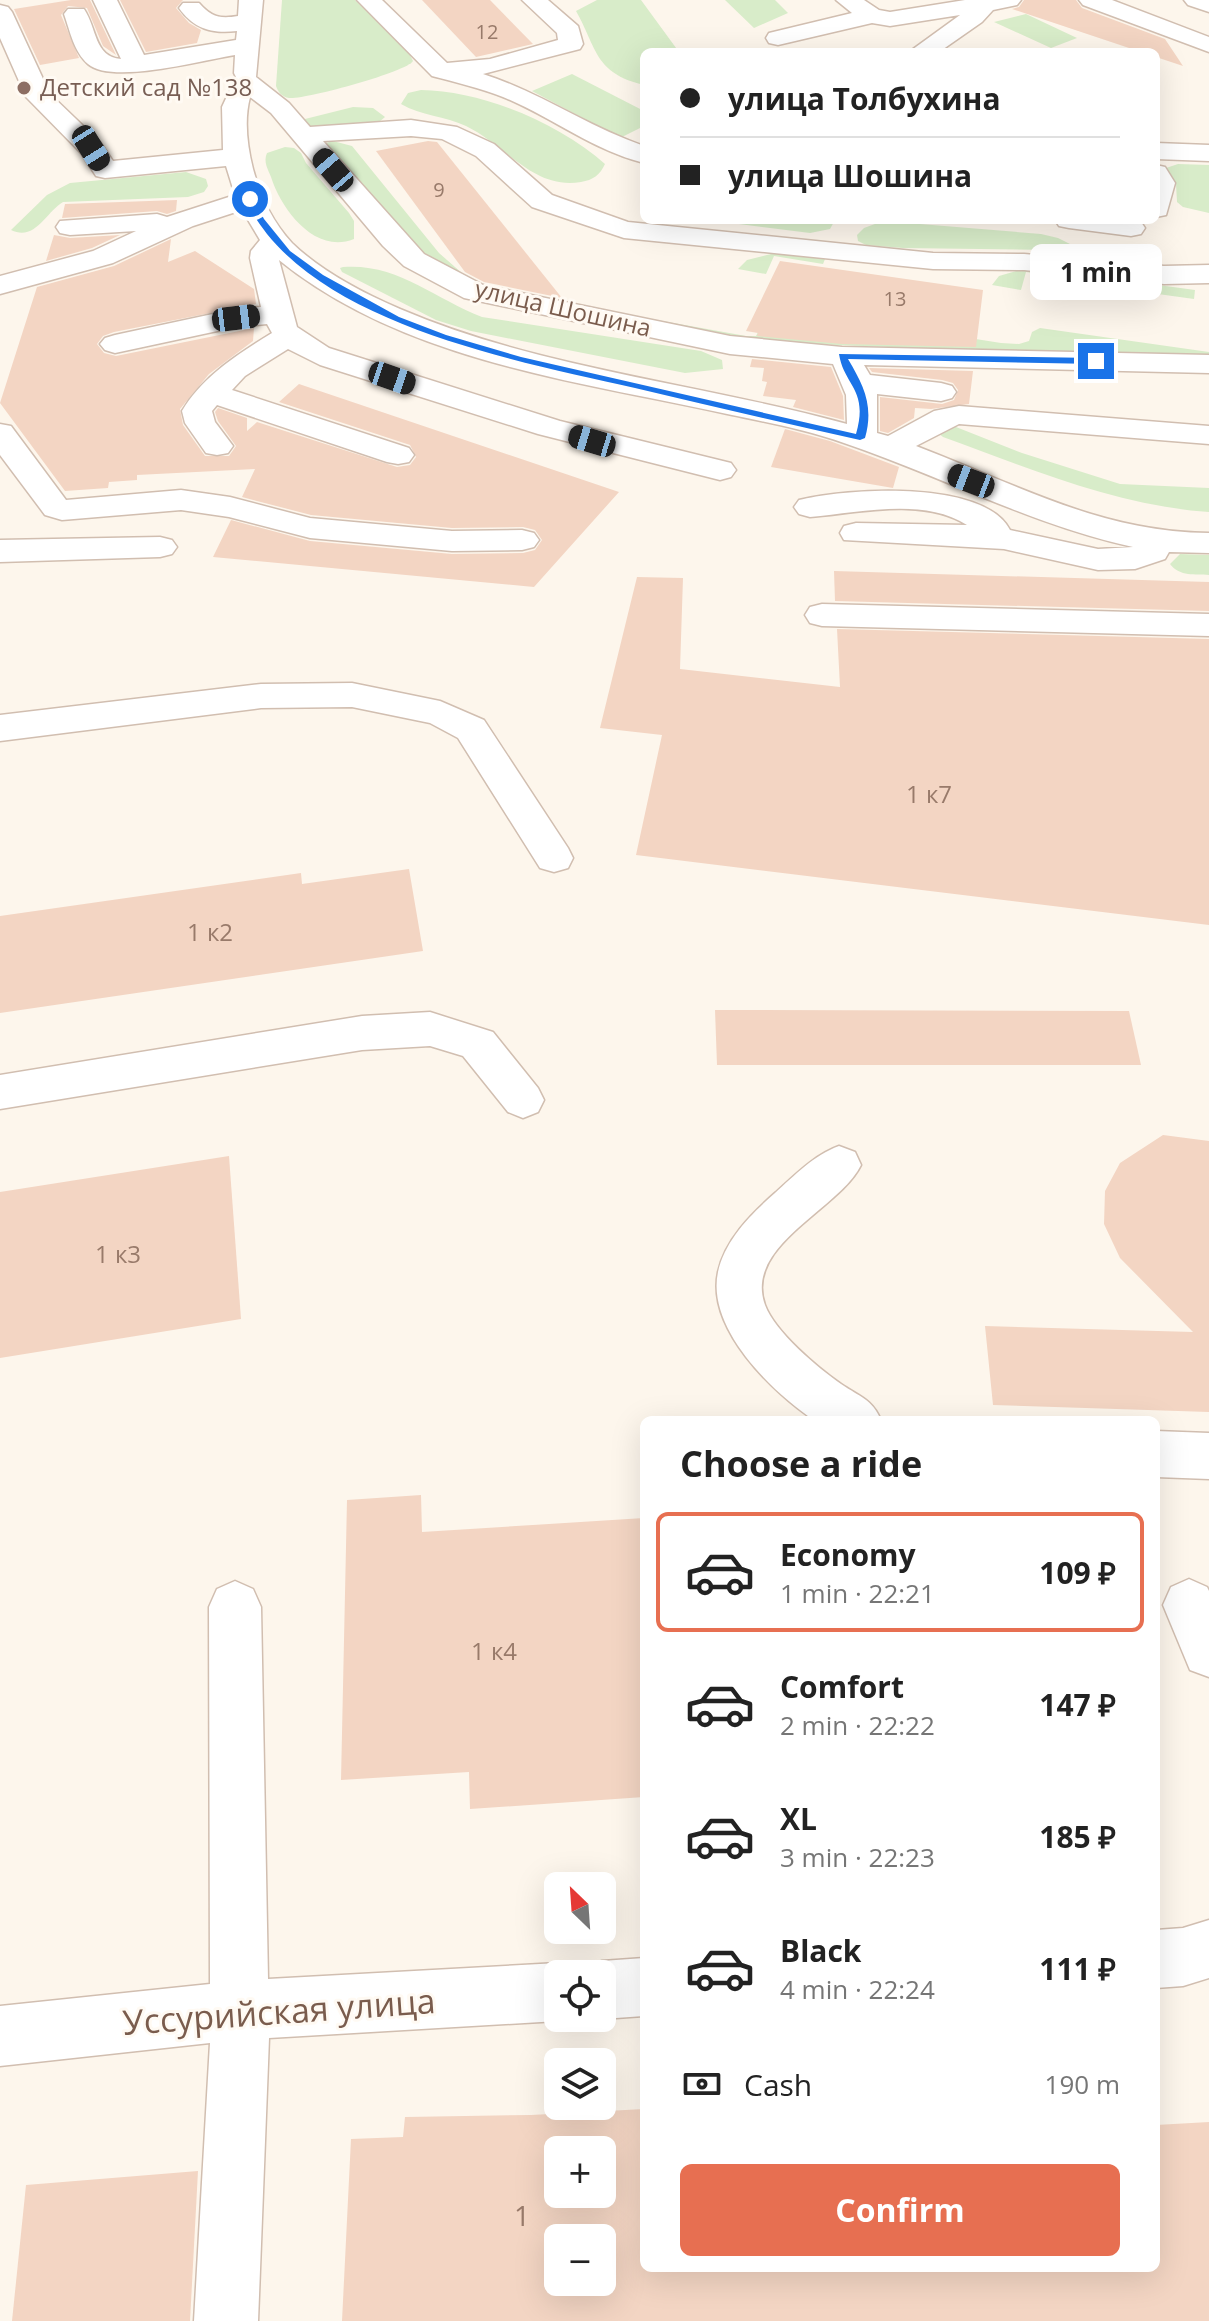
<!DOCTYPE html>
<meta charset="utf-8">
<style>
body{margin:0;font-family:"Open Sans",sans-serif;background:#f2f2f2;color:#222;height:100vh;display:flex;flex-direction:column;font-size:30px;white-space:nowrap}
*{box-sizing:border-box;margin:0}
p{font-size:26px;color:#767676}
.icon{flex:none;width:44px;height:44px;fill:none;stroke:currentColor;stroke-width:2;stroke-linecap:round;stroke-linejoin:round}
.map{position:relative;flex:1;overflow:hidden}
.side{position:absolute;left:640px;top:1416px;width:520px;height:856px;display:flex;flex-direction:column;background:#fff;border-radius:12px;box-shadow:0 8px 32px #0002}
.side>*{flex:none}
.top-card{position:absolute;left:640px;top:48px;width:520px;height:176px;border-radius:12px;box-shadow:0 8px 32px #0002;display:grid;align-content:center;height:176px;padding:0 40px;background:#fff}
.needle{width:52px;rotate:335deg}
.controls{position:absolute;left:544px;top:1872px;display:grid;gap:16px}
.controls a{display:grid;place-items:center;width:72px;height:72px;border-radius:12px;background:#fff;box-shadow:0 8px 32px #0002;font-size:40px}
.end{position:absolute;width:36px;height:36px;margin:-18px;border:10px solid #1a73e8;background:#fff;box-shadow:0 0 0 4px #fff}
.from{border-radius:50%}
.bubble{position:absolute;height:56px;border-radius:12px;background:#fff;box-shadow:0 8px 32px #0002;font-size:26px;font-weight:700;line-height:56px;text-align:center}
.car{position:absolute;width:24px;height:48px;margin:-24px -12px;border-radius:10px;box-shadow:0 0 6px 2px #0007;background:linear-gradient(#222 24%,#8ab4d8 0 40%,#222 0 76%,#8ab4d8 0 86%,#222 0)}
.top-card b{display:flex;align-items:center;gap:28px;height:76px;font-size:30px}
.top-card b+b{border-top:2px solid #e0e0e0}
.top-card i{width:20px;height:20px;background:#222}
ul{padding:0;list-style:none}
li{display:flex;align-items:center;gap:24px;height:120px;margin:0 16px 12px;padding:0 24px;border:4px solid transparent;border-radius:12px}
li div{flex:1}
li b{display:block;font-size:30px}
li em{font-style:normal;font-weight:700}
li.selected{border-color:#e76f51}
li>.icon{width:72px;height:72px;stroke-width:1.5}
h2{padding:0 40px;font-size:36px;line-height:96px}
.pay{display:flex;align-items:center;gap:20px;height:88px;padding:0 40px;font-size:30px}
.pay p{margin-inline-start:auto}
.button{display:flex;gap:16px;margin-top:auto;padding:16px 40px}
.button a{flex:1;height:92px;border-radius:12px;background:#e76f51;color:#fff;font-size:32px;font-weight:700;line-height:92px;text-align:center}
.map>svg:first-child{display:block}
.green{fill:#d8ecc9}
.building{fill:#f3d5c3;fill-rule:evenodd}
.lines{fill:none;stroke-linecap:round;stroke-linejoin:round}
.minor-casing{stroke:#d1beb0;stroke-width:3}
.minor{fill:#fff;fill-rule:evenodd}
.route{fill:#1a73e8}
.education-dot{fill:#8d6e63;stroke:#fffaf3;stroke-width:3}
.labels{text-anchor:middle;stroke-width:6;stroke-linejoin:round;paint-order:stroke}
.far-number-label{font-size:20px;fill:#987a6a}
.far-education-label{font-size:24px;fill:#785e54;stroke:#fffaf3;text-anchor:start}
.far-street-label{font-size:24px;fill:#7a5c4d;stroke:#fffaf3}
.number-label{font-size:24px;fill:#987a6a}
.near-number-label{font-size:28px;fill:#987a6a}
.near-street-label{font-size:34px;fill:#7a5c4d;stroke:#fffaf3}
</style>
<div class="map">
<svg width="1209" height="2321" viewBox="0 0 1209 2321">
<rect width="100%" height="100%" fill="#fdf6ec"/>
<g class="green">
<path d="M 282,0 L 355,0 L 408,51 L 413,61 C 407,72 303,100 289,98 C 282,97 278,92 276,86 Z"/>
<path d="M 597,0 L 641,0 L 679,52 L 644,52 L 644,85 C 594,73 597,48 576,11 Z"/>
<polygon points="725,0 775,0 788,13 754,28"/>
<polygon points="1026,14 1077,38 1051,48 994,22"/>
<polygon points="572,74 644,111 644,126 620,138 532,91"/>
<path d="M 421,90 C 483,91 559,123 605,164 C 600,175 593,180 581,182 C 533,190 507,146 466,126 C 445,116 421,116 401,104 L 408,93 Z"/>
<polygon points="353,107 373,108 385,117 379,122 314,131 301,120"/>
<polygon points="333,141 352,146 439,253 479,288 746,336 756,336 770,309 779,308 1001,343 1019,344 1029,341 1032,332 1040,328 1209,352 1209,367 1015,352 735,341 476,290 419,256 323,144"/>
<path d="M 285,147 L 294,148 L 301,153 L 306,163 L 349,213 L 354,221 L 354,239 C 315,255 281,209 271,177 C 268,169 263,162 267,153 Z"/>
<polygon points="1178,164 1209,165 1209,213 1183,207 1177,202 1176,184 1165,173 1166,168"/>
<path d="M 186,172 L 206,179 L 208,186 L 204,192 L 188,197 L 63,202 C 46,212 35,242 11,230 L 47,195 L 70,183 Z"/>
<polygon points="708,220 835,220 830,229 810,233"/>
<polygon points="883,221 1041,234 1058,238 1072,245 1055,250 903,248 866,245 858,241 857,235 864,228"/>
<polygon points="779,252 816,254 825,259 823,264 774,256 766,274 738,269 747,260"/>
<path d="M 343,267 C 398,263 433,298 482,317 L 701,351 L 722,360 L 723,369 L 685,373 L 471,331 L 436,320 L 342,272 L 340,268 Z"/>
<polygon points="1030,267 1078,275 1077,280 1026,272 1021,290 992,285 999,276"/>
<polygon points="1129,281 1195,290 1194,299 1129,290"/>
<path d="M 945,427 L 956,427 L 1022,453 L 1120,484 L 1209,488 L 1209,512 C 1117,506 1028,468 943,437 L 938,433 Z"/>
<path d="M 1180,554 L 1209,555 L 1209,575 C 1195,574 1180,577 1170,564 Z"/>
</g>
<g class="building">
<polygon points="71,0 90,0 116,55 103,46 87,8 68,6 61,15 79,58 40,65 14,9"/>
<polygon points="120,0 183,0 176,8 189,23 201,30 197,43 146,52"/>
<polygon points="422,0 490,0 533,44 476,57"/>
<polygon points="1024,0 1076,0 1082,8 1165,39 1183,66 1156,57 1156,52 1141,52 1012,9 1019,7"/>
<polygon points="428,141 437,142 562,298 484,282 465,272 376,151"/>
<polygon points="177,200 176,211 167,214 157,211 62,218 65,204"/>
<polygon points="54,235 70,238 120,235 92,248 46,261"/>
<polygon points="171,239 168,262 195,251 254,289 256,304 114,332 103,336 97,344 104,353 116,356 254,328 253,341 209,374 180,409 183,425 205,456 229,456 236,446 218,421 215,412 218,408 247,418 247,431 257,422 397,467 410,465 416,457 410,445 279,402 299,384 619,492 534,587 213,557 231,520 310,541 452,554 523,553 535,550 542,540 535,530 523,527 452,528 311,515 242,497 255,469 137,475 137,480 109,482 108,488 65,491 0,403 37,287 114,266"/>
<polygon points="780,261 983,290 976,347 842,344 757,336 758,333 746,331"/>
<polygon points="752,359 831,367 843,396 844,420 793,407 796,400 763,396 767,382 762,381 764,368 750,367"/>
<polygon points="869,368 973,371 969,404 931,409 915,408 914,418 888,433 880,431 880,397 942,404 954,400 958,390 953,383 942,380 872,372"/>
<polygon points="785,429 830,441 899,467 893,488 771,467"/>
<polygon points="834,571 1209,582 1209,611 835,601"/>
<polygon points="637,577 683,578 680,669 840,687 837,629 1209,639 1209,925 636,855 662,735 600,728"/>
<polygon points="409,869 423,951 0,1013 0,916 301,873 302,884"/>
<polygon points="715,1010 1129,1011 1141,1065 717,1065"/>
<polygon points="1163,1135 1209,1141 1209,1412 993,1405 985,1326 1193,1332 1120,1258 1104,1224 1105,1191 1120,1163"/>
<polygon points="229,1156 241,1319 0,1358 0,1192"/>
<polygon points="421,1495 422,1532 644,1518 644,1797 470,1809 469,1772 341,1780 347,1500"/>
<path d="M 644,2109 L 644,2268 L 1156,2268 L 1156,2125 L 1209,2122 L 1209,2321 L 342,2321 L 351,2139 L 403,2137 L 405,2117 L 531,2115 ZM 558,2150 L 602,2150 L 602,2194 L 558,2194 ZM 558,2238 L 602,2238 L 602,2282 L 558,2282 Z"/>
<polygon points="198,2171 190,2321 12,2321 26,2185"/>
</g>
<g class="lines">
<g class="minor-casing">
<g id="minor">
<path d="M 93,0 L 117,0 L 144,55 L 236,40 L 237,31 C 212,34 194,29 179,8 L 183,3 L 199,3 C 211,17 220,19 238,16 L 239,0 L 263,0 L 256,77 L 289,103 L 310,127 L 411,120 L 457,127 L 494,144 L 552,195 L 628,222 L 933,253 L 1024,254 L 1164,266 L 1209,265 L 1209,283 L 1164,284 L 1024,270 L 933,269 L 624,238 L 532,207 L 476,156 L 442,139 L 411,136 L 323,141 L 424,254 L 483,285 L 730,336 L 842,347 L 1209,355 L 1209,373 L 864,365 L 870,375 L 941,383 L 952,386 L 956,392 L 952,398 L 941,401 L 877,394 L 877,433 L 888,436 L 934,411 L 959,406 L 1209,426 L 1209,444 L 959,424 L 916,446 C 1016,484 1100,532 1209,533 L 1209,553 L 1169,552 L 1165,559 L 1135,569 L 1098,570 L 1004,549 L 844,540 L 840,533 L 844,526 L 856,523 L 967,525 C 923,497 859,513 810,517 L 799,514 L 794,507 L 799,500 C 846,488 984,479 1010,530 L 1098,549 L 1133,547 C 1032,525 939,475 844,443 C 808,430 770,423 732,415 C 579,381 405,362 279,260 L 297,327 L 329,348 L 560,421 L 731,463 L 736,470 L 731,477 L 720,480 L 538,434 L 320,365 L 288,349 L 245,376 L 232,390 L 409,448 L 414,455 L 409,462 L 398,464 L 387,462 L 217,405 L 212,411 L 215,422 L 233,446 L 228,453 L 217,455 L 206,453 L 185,423 L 182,411 C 203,376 238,354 272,333 L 267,324 L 236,327 L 115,353 L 105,350 L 100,344 L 105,338 L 115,335 L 236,309 L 261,307 L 250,258 L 251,251 L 260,240 L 242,210 L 193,226 L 113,263 L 0,294 L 0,276 L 93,251 L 136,231 L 70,235 L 60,233 L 56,227 L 60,221 L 157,214 L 167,217 L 235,195 L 226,166 L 105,178 L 96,176 L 81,153 L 26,97 L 0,38 L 0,5 L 8,7 L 12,12 L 50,94 L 100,142 L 113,161 L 223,150 L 222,107 L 236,77 L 234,73 L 235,55 C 203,60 112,85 88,64 C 74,52 70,31 64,14 L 68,9 L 84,9 C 97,28 94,57 121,59 ZM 250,97 L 271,113 L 383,246 L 404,266 L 464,298 L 730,354 L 833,364 L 846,395 L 847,424 C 699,383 543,370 400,309 C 363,293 322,272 292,243 C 273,223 260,195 253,169 C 247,145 244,120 250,97 Z"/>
<path d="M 357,0 L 382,0 L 447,63 L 490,59 L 558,40 L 557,33 L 522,0 L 548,0 L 578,26 L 583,44 L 580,49 L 483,74 C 540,92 588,127 644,146 L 644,163 C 592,150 552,117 503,97 C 480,88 455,82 432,76 Z"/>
<polygon points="836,0 864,0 879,10 890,12 965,0 1021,0 1017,5 993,10 982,22 939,52 909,52 960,15 890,26 872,23 778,45 769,43 766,38 769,33 852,13"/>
<polygon points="1079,0 1112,0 1209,37 1209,52 1083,5"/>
<polygon points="1184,0 1209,0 1209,12 1188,5"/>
<polygon points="1156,143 1209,145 1209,161 1156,159"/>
<polygon points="1156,165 1165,167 1175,183 1166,215 1156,217"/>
<polygon points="1055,220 1132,220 1141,222 1145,228 1141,234 1131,236 1069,228 1059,226"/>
<polygon points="0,424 11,426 66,500 181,490 230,497 310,518 452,531 522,530 534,533 539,540 534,547 522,550 452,551 310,538 229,517 181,510 62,520 45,515 0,455"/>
<polygon points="160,537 172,540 177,547 172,554 160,557 0,562 0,540"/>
<polygon points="822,604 1209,614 1209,636 822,626 810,623 805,615 810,607"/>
<polygon points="352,683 440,701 484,720 568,848 573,858 568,868 554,872 540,868 458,738 430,723 352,707 261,708 0,741 0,715 261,684"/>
<polygon points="430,1012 493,1032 538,1088 544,1100 538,1112 523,1118 508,1112 463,1056 430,1046 362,1050 0,1109 0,1075 362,1016"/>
<path d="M 839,1146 L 855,1152 L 861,1165 C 840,1209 743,1245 765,1305 C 775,1332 818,1368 841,1384 C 860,1397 872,1399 881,1420 L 814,1420 C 772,1392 706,1328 718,1272 C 725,1240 751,1214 775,1193 C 794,1176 814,1155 839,1146 Z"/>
<polygon points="1156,1431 1209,1433 1209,1479 1156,1477"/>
<polygon points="1189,1579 1207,1587 1209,1591 1209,1677 1190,1670 1163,1605 1171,1587"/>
<polygon points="235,1581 253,1589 261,1607 268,1979 558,1963 580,1973 581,1969 602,1961 644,1958 644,2016 602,2019 599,2018 602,2018 602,1974 558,1974 558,2018 566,2018 558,2021 269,2038 258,2321 194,2321 210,2043 0,2066 0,2006 210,1984 209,1607 217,1589"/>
<polygon points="1209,1920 1209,1978 1183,1986 1156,1988 1156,1930 1183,1928"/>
</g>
</g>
<use href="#minor" class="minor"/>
</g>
<path class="route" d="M 247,198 L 253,198 L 264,219 L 290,251 L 323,275 L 399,317 L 446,335 L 521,357 L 856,434 C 869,389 844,386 839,354 L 1096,358 L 1100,361 L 1096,364 L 848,359 C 864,386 874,406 865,438 L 860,440 C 785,423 710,406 635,388 C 521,362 344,329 267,234 C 259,223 249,210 247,198 Z"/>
<circle class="education-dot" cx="24" cy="88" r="8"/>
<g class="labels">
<g class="far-number-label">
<text x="487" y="39">12</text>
<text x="439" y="197">9</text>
<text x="895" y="306">13</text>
</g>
<g class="far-education-label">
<text x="40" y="96">Детский сад №138</text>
</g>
<g class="far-street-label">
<text transform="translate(563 309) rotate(13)" y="8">улица Шошина</text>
</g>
<g class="number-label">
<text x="929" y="803">1 к7</text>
<text x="210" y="941">1 к2</text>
<text x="118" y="1263">1 к3</text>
<text x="494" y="1660">1 к4</text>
</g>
<g class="near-number-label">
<text x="522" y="2226">1</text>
</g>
<g class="near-street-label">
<text transform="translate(279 2012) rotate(-4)" y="12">Уссурийская улица</text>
</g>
</g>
</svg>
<div class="controls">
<a><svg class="needle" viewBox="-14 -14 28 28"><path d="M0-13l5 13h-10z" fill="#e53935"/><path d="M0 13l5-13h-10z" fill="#767676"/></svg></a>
<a><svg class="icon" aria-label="locate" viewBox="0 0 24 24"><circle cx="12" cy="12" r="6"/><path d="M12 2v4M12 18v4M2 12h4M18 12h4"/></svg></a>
<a><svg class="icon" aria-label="layers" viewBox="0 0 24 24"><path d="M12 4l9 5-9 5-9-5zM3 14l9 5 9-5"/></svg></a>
<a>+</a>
<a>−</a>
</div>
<i class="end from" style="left:250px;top:199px"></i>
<i class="end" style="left:1096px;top:361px"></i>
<div class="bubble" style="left:1030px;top:244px;width:132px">1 min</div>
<i class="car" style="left:91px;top:148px;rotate:148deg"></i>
<i class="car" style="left:333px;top:170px;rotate:319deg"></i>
<i class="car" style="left:236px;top:318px;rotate:83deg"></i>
<i class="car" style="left:392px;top:378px;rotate:109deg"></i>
<i class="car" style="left:592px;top:441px;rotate:287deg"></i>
<i class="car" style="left:971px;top:481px;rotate:291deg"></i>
<div class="top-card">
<b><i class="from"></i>улица Толбухина</b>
<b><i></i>улица Шошина</b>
</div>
<section class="side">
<h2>Choose a ride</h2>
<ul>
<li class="selected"><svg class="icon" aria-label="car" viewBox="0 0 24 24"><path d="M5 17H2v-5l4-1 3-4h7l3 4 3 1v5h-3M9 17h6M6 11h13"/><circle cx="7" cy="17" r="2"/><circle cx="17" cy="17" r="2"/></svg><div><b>Economy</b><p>1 min · 22:21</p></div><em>109 ₽</em></li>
<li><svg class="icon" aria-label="car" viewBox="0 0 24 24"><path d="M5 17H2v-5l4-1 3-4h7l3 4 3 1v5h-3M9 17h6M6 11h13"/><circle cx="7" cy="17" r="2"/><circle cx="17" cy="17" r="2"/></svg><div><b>Comfort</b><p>2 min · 22:22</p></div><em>147 ₽</em></li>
<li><svg class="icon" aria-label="car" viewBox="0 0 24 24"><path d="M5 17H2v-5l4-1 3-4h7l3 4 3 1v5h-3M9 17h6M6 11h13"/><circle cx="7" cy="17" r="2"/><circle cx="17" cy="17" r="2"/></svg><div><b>XL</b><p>3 min · 22:23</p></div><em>185 ₽</em></li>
<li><svg class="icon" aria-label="car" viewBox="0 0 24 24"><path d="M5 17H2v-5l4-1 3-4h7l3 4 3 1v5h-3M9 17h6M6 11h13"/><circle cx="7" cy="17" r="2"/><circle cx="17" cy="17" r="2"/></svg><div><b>Black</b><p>4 min · 22:24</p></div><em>111 ₽</em></li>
</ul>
<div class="pay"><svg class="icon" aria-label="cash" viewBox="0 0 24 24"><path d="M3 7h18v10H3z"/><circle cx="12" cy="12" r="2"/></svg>Cash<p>190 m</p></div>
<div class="button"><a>Confirm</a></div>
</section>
</div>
